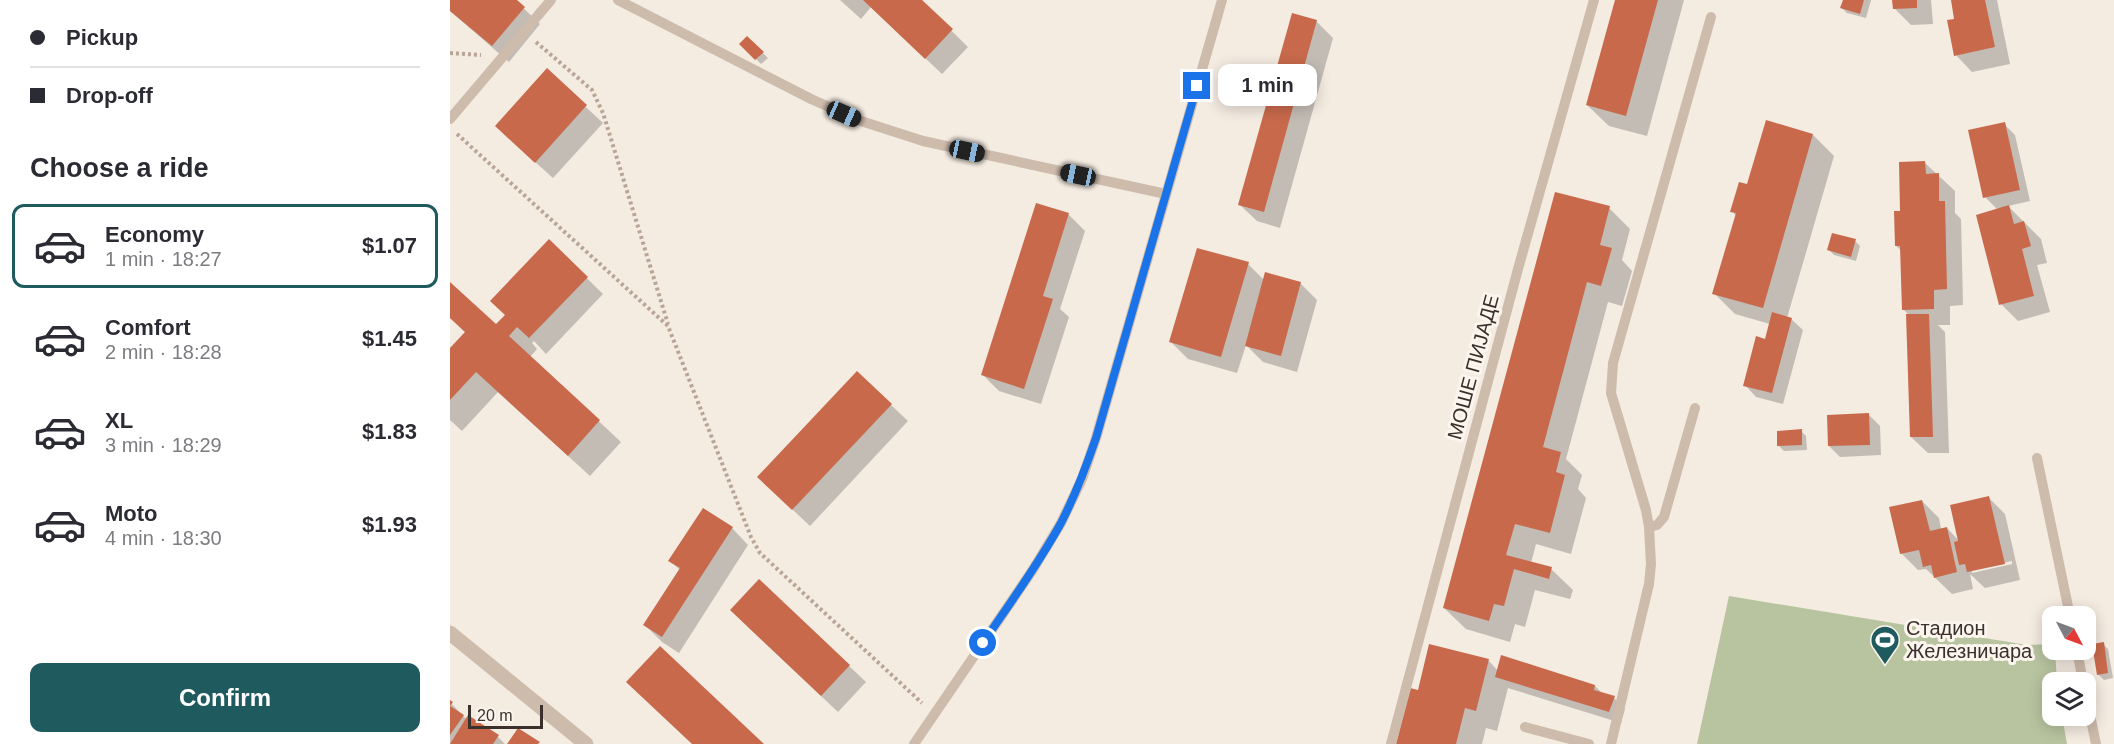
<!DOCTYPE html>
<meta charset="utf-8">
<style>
body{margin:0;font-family:Helvetica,sans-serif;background:#f7f7f7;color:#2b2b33;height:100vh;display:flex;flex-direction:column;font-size:22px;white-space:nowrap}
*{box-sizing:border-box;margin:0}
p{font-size:20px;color:#7c7c81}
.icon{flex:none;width:33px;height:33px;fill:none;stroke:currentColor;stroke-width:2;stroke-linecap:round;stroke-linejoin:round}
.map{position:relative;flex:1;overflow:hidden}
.drawer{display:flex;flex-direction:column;background:#fff;width:450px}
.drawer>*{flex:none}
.hud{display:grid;align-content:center;height:132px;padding:0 30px;background:#fff}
.needle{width:39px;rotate:131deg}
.tools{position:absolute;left:1592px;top:606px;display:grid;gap:12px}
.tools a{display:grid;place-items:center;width:54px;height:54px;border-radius:12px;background:#fff;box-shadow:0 3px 15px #0003;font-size:30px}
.scale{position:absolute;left:18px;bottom:15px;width:75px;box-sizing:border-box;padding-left:6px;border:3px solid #3b302b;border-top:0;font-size:16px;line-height:21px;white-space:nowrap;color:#3b302b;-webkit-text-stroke:4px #fbf5ee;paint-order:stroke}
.end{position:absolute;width:27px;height:27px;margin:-14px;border:8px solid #1a73e8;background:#fff;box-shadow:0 0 0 3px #fff}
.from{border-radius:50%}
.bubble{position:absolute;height:42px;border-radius:12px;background:#fff;box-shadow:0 3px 15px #0003;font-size:20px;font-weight:600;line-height:42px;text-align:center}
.car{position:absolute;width:18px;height:36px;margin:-18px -9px;border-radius:8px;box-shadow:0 0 4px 2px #0007;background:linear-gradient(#222 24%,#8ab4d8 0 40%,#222 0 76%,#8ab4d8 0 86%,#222 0)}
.hud b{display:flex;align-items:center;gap:21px;height:57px;font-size:22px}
.hud b+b{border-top:2px solid #e1e1e2}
.hud i{width:15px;height:15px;background:#2b2b33}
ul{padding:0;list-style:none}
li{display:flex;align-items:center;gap:18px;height:84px;margin:0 12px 9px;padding:0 18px;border:3px solid transparent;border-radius:12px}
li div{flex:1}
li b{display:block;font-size:22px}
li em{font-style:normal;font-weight:600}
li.on{border-color:#1f5a5e}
li>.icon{width:54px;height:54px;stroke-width:1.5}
h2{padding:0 30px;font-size:27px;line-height:72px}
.action{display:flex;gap:12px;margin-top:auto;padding:12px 30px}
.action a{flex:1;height:69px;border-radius:12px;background:#1f5a5e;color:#fff;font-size:24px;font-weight:600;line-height:69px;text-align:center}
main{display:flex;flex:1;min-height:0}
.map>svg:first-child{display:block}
.green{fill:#b8c4a0}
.shadow{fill:#0003;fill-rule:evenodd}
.building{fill:#c8694b}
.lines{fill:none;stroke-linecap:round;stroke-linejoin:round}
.path{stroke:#b9a596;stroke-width:4;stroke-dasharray:3 3;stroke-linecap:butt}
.lane{stroke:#cdbbac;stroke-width:10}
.street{stroke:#cdbbac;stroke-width:15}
.route{stroke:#1a73e8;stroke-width:8}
.labels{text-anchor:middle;stroke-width:6;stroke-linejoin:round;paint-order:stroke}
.street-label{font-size:20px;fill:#3b302b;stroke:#fbf5ee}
.poi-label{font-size:20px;fill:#3b302b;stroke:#fbf5ee;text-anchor:start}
</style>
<main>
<section class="drawer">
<div class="hud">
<b><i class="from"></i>Pickup</b>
<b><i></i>Drop-off</b>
</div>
<h2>Choose a ride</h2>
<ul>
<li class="on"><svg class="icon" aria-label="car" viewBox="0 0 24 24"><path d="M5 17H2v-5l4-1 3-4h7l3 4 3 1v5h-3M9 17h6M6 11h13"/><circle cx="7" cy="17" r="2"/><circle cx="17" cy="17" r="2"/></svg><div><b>Economy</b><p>1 min · 18:27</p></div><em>$1.07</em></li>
<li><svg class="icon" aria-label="car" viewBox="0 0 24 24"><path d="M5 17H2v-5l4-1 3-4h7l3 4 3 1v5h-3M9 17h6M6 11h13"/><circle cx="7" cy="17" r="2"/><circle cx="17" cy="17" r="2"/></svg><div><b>Comfort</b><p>2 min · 18:28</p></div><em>$1.45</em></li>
<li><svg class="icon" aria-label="car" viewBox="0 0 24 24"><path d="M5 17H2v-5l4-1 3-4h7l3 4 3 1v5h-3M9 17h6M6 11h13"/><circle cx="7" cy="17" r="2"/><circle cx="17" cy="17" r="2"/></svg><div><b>XL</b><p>3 min · 18:29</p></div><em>$1.83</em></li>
<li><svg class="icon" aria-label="car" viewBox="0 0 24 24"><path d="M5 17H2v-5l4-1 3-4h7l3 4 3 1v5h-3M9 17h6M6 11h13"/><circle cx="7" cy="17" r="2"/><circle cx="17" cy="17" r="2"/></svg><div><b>Moto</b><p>4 min · 18:30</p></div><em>$1.93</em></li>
</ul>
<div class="action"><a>Confirm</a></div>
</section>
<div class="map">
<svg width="1664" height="744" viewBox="0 0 1664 744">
<rect width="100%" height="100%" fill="#f4ebe1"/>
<polygon class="green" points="1279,596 1577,645 1602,644 1602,650 1605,650 1607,682 1602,682 1602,716 1612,716 1617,744 1247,744"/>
<g class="shadow">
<polygon points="0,0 65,0 90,24 59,62 0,11"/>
<polygon points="390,0 470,0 518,47 492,74 421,7 411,19"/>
<polygon points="1166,0 1234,0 1197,136 1159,126 1137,105"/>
<polygon points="1394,0 1421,0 1416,18 1397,13 1392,8"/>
<polygon points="1443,0 1481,0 1483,24 1461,25 1444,8"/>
<polygon points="1502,0 1547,0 1560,64 1522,72 1506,55 1506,20"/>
<polygon points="843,15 867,22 883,38 830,228 807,221 790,205"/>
<polygon points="297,38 318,58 311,64 291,44"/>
<polygon points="97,71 153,123 103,178 63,142"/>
<polygon points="1554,124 1565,135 1580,201 1558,206 1591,239 1597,263 1587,265 1600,312 1568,321 1551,304 1548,210 1535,197"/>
<polygon points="1363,135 1384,156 1337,318 1341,319 1353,330 1333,404 1306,397 1295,385 1316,341 1320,324 1285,314 1264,293 1286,216 1282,211 1298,186"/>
<polygon points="1475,163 1505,191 1505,213 1511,219 1513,305 1500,306 1500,325 1488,325 1495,332 1499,453 1478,453 1461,437 1460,316 1453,309 1452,251 1446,246 1452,212"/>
<polygon points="1159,208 1180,229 1172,260 1182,271 1172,306 1158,302 1116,459 1132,475 1128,489 1136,498 1121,554 1086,544 1081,563 1101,569 1123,590 1120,599 1085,590 1075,627 1065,624 1060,642 1016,629 994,608"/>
<polygon points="618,214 635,231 610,309 619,317 591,404 549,391 533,375"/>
<polygon points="99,241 153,294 96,354 84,341 82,343 87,349 80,357 171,442 140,476 48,392 12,431 0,420 0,351 16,333 0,318 0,284 46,327 57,315"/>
<polygon points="1405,241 1410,246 1406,261 1384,255 1379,250"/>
<polygon points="798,264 814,280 850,283 867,300 847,372 813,362 796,345 787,373 738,359 721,342"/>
<polygon points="407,373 458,421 360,526 326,494"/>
<polygon points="1419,415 1430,426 1431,455 1390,457 1379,446"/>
<polygon points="1351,431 1356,436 1357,450 1334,451 1329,446"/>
<path d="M 1539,498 L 1555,514 L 1570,580 L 1535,588 L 1520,574 L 1523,589 L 1502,594 L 1476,569 L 1468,570 L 1452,554 L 1441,508 L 1472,501 L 1489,518 L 1491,529 L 1497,528 L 1510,542 ZM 1562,561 L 1562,564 L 1522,573 L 1522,570 Z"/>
<polygon points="282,528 298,545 229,653 212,642 195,625 230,570 220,561"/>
<polygon points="309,581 416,682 388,712 298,627"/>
<polygon points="1653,644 1658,649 1663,678 1654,680 1648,674"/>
<polygon points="1038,660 1048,671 1145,686 1153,694 1164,698 1175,709 1171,723 1058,688 1047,731 1036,728 1032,744 947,744 969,692"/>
<polygon points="0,702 17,720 48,737 55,744 0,744"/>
</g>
<g class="building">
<polygon points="0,0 67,0 75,7 42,46 0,11"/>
<polygon points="413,0 472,0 503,29 475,59"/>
<polygon points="1165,0 1208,0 1176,116 1136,105"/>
<polygon points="1393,0 1414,0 1410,14 1390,8"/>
<polygon points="1442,0 1467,0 1467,8 1443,9"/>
<polygon points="1501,0 1535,0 1545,47 1504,56 1497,20 1504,19"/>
<polygon points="842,13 867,20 814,212 788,205"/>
<polygon points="297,36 314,52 305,60 289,44"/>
<polygon points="97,68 137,105 85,163 45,126"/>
<polygon points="1316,120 1363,134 1313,308 1262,294 1286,213 1280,212 1289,182 1297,184"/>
<polygon points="1555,122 1570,190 1533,198 1518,130"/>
<polygon points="1475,161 1476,174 1489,173 1489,201 1495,201 1497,289 1484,290 1484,309 1452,310 1450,246 1445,246 1444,211 1450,211 1449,162"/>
<polygon points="1105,192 1160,206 1150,245 1162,248 1151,286 1137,282 1093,447 1111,452 1106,472 1115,475 1100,533 1065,524 1056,555 1102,567 1099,579 1064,569 1054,606 1044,604 1039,621 993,608"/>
<polygon points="586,203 619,213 593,296 603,299 574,389 531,375"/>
<polygon points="1559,205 1564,224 1574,221 1581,246 1572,249 1584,296 1549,305 1526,215"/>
<polygon points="1382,233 1406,239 1401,257 1377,250"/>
<polygon points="99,239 138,277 79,338 67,327 59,336 150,420 118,456 26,372 0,400 0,348 15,332 0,318 0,282 46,324 55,315 40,301"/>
<polygon points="747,248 799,262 771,357 719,342"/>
<polygon points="815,272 851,282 831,356 795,346"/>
<polygon points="1322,312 1342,318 1322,393 1293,386 1306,336 1315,339"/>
<polygon points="1456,314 1479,314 1483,437 1460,437"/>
<polygon points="407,371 442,404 342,510 307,477"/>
<polygon points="1419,413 1420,445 1378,446 1377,415"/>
<polygon points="1352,429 1352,445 1327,446 1327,431"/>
<polygon points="1539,496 1555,564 1517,572 1515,564 1509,565 1504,542 1508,541 1500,505"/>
<polygon points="1472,500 1480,531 1497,527 1507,572 1484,578 1481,565 1473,567 1469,550 1450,554 1439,507"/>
<polygon points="253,508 283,527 212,637 193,625 230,568 218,561"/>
<polygon points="309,579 400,665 371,696 280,610"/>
<polygon points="1654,642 1658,673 1647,675 1642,644"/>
<polygon points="979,644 1039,659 1026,711 1015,708 1006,744 946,744 960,688 968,690"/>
<polygon points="210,646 314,744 242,744 176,682"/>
<polygon points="1051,655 1145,685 1144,690 1165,696 1159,712 1045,677"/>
<polygon points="0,700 3,702 0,706 14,715 0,735"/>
<polygon points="18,715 49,735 43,744 0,744"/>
<polygon points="68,728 90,742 88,744 57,744"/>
</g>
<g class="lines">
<g class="path">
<polyline points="86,42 142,90 153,113 218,324"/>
<polyline points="0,53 31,55"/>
<polyline points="7,134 218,326 301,537 310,553 472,703"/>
</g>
<g class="lane">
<polyline points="168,0 361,99 411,121 473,141 716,194"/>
<polyline points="0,119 101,0"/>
<polyline points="1587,458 1620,616"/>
<polyline points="1199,527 1207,525 1214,517 1245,408"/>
<polyline points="1627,650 1633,682"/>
<polyline points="1635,691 1646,744"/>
<polyline points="1075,727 1139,744"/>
<polyline points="464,744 582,571 611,523 632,479 646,438 772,0"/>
<polyline points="941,744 1068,269 1144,0"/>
<polyline points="1161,744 1199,584 1201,564 1199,527 1196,510 1161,393 1163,363 1261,17"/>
</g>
<polyline class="street" points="0,633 136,744"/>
</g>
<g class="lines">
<path class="route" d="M 533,643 C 560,603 588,565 611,523 C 625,496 636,467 646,438 L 747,86"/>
</g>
<defs>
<g id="stadium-pin" transform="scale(1.5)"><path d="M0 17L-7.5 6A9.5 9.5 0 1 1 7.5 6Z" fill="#1f5a5e" stroke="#fbf5ee"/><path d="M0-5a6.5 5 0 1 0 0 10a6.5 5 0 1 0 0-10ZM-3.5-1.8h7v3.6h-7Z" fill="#fff"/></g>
</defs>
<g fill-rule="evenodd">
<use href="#stadium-pin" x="1435" y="640"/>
</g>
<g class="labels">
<g class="street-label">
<text transform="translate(1023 367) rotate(-75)" y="7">МОШЕ ПИЈАДЕ</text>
</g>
<g class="poi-label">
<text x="1456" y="635">Стадион<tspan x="1456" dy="23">Железничара</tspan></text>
</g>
</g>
</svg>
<div class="tools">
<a><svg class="needle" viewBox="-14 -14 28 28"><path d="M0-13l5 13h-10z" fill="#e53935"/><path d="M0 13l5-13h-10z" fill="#7c7c81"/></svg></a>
<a><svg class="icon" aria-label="layers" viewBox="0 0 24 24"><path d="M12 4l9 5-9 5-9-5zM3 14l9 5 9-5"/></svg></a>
</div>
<div class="scale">20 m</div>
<i class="end from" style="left:533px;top:643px"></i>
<i class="end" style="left:747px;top:86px"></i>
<div class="bubble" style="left:768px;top:64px;width:99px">1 min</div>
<i class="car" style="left:394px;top:114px;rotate:114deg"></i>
<i class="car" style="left:517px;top:151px;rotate:102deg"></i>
<i class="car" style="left:628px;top:175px;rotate:282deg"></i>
</div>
</main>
